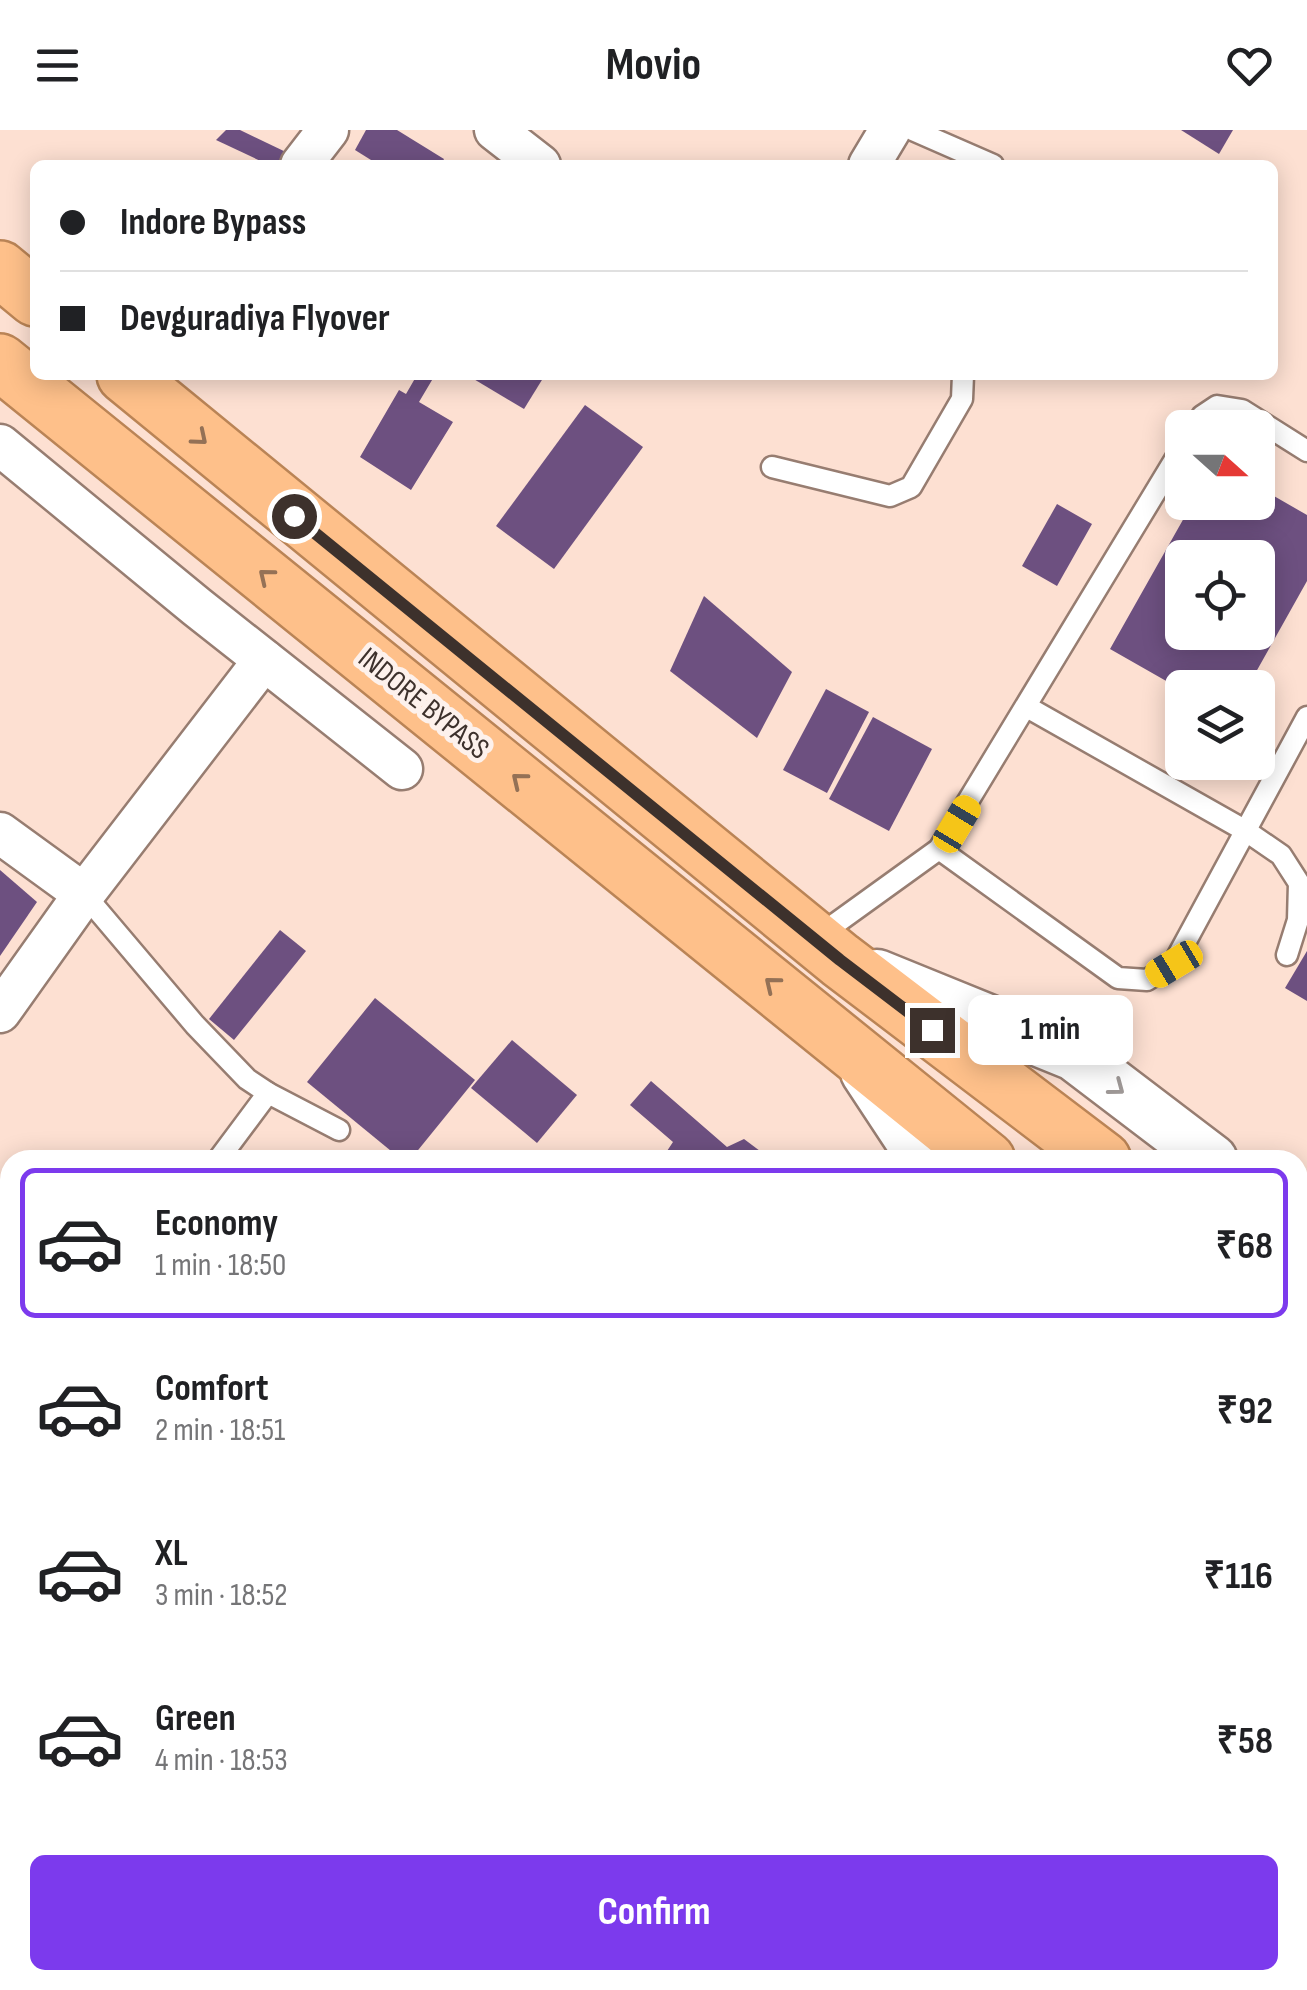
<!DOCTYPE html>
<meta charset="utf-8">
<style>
body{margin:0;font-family:"Sofia Sans Condensed",sans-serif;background:#f2f2f2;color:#202124;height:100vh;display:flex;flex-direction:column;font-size:38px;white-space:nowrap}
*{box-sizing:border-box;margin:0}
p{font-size:32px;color:#757577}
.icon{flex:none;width:55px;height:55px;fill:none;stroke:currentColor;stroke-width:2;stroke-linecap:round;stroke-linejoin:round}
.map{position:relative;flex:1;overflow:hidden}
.sheet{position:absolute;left:0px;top:1020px;width:1308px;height:840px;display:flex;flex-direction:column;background:#fff;border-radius:30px 30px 0 0;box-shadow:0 5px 25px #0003}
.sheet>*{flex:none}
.guide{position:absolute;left:30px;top:30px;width:1248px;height:220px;border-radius:15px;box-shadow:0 5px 25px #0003;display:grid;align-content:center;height:220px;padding:0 30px;background:#fff}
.needle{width:65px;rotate:111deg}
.buttons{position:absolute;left:1165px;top:280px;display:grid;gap:20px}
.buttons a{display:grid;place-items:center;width:110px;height:110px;border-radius:15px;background:#fff;box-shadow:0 5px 25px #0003;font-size:50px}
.end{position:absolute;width:45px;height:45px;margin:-22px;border:12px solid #3d312c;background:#fff;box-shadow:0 0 0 5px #fff}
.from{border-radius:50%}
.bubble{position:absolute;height:70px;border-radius:15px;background:#fff;box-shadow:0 5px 25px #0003;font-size:32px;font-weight:700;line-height:70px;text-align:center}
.car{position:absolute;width:30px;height:60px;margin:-30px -15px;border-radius:12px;box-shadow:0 0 8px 2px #0007;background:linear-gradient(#f5c518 24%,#345 0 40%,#f5c518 0 76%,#345 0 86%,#f5c518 0)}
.guide b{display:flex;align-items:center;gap:35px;height:95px;font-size:38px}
.guide b+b{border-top:2px solid #e0e0e0}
.guide i{width:25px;height:25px;background:#202124}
ul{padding:18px 0 0;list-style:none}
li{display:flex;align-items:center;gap:30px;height:150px;margin:0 20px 15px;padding:0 10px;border:5px solid transparent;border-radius:15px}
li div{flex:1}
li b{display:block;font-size:38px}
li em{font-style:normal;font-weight:700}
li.on{border-color:#7c3aed}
li>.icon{width:90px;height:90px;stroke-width:1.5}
.action{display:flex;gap:20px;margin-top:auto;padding:20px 30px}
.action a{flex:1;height:115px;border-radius:15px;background:#7c3aed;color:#fff;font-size:40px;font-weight:700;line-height:115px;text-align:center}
header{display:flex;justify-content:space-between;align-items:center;height:130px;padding:0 30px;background:#fff;font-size:45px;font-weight:700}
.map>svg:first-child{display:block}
.building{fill:#6d5080;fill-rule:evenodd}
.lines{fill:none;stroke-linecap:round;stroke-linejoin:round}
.service-casing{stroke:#977d71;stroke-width:25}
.minor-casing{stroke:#977d71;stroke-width:45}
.tertiary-casing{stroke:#977d71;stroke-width:55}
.trunk-casing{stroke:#ba8456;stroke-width:60}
.service{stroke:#fff;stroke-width:20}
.minor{stroke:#fff;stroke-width:40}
.tertiary{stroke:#fff;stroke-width:50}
.trunk{stroke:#fec08a;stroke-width:55}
.oneway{stroke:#947156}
.oneway2{stroke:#9e9896}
.route{stroke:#3d312c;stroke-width:12}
.labels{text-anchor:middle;stroke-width:10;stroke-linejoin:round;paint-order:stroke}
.street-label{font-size:30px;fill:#3d312c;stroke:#fdf1ec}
</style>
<header><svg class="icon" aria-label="menu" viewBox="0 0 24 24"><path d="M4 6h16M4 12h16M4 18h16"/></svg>Movio<svg class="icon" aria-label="heart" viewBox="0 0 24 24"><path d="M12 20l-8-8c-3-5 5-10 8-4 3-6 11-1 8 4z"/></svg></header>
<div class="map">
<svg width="1307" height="1860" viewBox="0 0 1307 1860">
<rect width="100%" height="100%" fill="#fde0d2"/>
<g class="building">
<polygon points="226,0 240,0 290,24 284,35 269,35 216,10"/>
<polygon points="366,0 397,0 444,29 441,35 379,35 355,20"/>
<polygon points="1181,0 1233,0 1219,24"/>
<polygon points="417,245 435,245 419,272 453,292 411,360 360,327 399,260 406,264"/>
<polygon points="467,245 545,245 524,279"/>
<polygon points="585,275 643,317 554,439 496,396"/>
<path d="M 1258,357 L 1307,385 L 1307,451 L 1247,558 L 1182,558 L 1182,560 L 1110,519 L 1193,372 L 1258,372 ZM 1182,428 L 1258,428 L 1258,502 L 1182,502 Z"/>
<polygon points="1057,374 1092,394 1057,456 1022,436"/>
<polygon points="704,466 792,542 757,608 670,541"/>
<polygon points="826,559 869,582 827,663 783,640"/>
<polygon points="873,587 932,619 889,701 829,669"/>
<polygon points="0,740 37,772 0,826"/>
<polygon points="280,800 306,821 234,910 209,889"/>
<polygon points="1307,821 1307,871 1285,858"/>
<polygon points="375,868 475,950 410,1030 402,1030 307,952"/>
<polygon points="512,910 577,965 537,1013 471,958"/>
<polygon points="651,951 727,1017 744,1009 764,1024 760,1030 667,1030 663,1027 673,1012 630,975"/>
<polygon points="10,1102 10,1145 0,1138 0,1118"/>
<polygon points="0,1380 10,1387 10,1479 0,1469"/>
</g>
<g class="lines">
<g class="service-casing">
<g id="service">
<polyline points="913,0 993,35"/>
<polyline points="1195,298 1202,286 1217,276 1242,280 1307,321"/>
<polyline points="772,337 890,366 911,357 962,269 963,245"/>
<polyline points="1027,577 1246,701 1281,725 1299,753 1298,790 1287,825"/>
<polyline points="939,719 1118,848 1147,850 1174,833 1307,587"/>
<polyline points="84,764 195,895 247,949 268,963 339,1000"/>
<polyline points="817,807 939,719 1182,318"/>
<polyline points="218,1030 268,963"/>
<polyline points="0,1344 10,1330"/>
<polyline points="1120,1860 1124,1850"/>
</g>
</g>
<g class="minor-casing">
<g id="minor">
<polyline points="495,0 540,35"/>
<polyline points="301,35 328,0"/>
<polyline points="869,35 890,0"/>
<polyline points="0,315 197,477 402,639"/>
<polyline points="0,703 84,764"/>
<polyline points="0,882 84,764 264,530"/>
</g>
</g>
<g class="tertiary-casing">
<g id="tertiary">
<polyline points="877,845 1074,925 1212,1030"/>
<polyline points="866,942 924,1030"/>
<polyline points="1298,1097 1307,1104"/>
<polyline points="1298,1395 1307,1403"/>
</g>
</g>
<g class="trunk-casing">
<g id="trunk">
<polyline points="0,139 35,168"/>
<polyline points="0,232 987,1030"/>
<polyline points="125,245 840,830 1103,1030"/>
<polyline points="1298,1189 1307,1197"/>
<polyline points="1298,1283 1307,1291"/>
</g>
</g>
<use href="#service" class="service"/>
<use href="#minor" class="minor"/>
<use href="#tertiary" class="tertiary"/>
<use href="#trunk" class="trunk"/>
</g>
<defs><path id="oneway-chevron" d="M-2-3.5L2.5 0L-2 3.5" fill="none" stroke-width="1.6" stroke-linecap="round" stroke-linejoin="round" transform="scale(2.5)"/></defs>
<g class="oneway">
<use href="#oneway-chevron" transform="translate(200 308) rotate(40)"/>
<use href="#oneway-chevron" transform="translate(266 446) rotate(-141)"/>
<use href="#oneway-chevron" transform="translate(519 650) rotate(-141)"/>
<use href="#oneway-chevron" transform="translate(772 854) rotate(-141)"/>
</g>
<use class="oneway2" href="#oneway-chevron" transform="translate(1117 958) rotate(37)"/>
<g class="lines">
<polyline class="route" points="294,386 840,830 932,900"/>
</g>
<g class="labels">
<g class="street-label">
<text transform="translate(424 573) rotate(39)" y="10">INDORE BYPASS</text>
</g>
</g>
</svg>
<div class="buttons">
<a><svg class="needle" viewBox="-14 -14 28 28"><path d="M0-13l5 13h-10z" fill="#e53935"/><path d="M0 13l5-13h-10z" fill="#757577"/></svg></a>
<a><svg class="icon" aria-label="locate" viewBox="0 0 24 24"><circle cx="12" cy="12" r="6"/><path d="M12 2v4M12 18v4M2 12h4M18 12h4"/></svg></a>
<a><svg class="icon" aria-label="layers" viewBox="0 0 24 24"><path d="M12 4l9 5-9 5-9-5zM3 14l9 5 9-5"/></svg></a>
</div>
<i class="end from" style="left:294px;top:386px"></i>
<i class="end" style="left:932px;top:900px"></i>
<div class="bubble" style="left:968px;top:865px;width:165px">1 min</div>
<i class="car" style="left:957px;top:694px;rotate:31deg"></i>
<i class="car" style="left:1174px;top:834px;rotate:239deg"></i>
<div class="guide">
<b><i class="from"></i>Indore Bypass</b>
<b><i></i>Devguradiya Flyover</b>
</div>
<section class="sheet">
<ul>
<li class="on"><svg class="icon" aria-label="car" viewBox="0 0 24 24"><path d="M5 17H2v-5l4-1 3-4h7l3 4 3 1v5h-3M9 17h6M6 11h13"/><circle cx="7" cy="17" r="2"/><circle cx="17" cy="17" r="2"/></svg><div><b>Economy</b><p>1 min · 18:50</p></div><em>₹68</em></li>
<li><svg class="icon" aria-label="car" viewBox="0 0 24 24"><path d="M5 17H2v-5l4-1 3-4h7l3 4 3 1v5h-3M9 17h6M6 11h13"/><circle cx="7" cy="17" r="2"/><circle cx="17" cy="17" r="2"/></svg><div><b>Comfort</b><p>2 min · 18:51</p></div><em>₹92</em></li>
<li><svg class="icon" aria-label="car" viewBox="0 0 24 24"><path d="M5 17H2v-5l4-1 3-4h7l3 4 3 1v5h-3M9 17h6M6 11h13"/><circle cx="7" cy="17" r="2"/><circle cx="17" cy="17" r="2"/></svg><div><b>XL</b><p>3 min · 18:52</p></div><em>₹116</em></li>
<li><svg class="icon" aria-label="car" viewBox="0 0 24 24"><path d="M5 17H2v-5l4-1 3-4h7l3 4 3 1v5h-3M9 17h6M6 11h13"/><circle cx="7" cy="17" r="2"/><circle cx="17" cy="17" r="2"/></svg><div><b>Green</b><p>4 min · 18:53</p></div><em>₹58</em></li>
</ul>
<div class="action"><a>Confirm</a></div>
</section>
</div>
